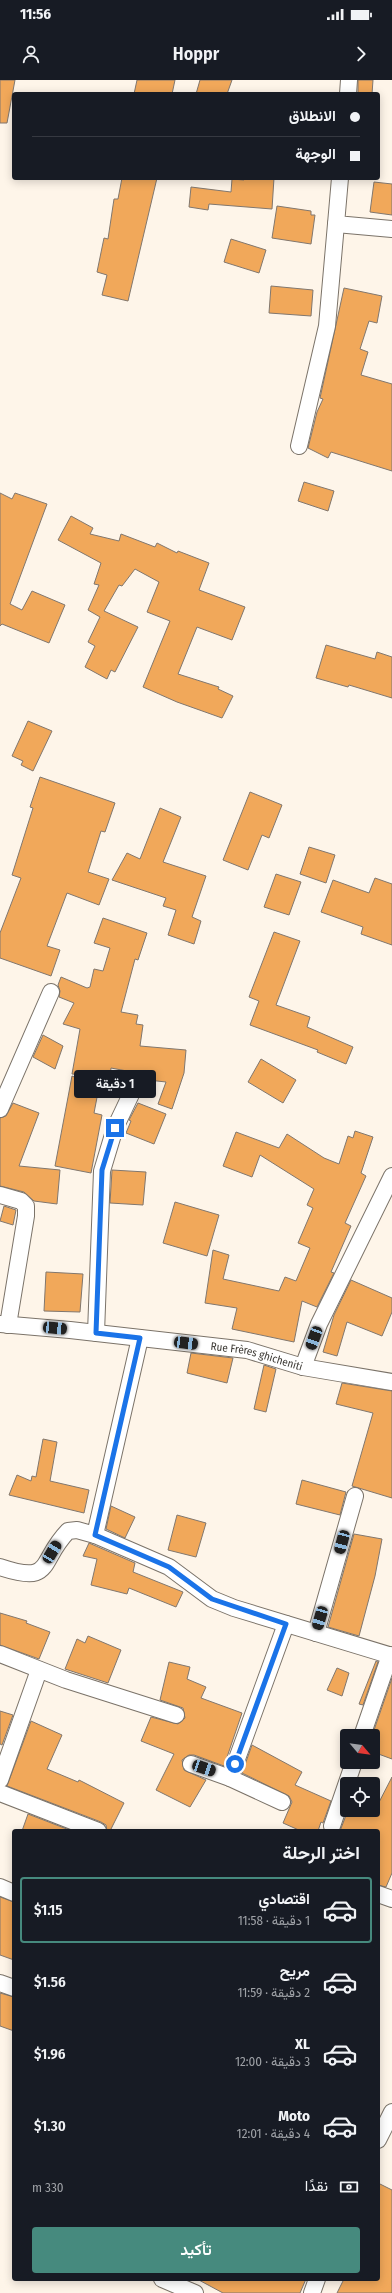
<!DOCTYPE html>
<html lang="ar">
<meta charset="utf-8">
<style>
body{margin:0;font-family:"Fira Sans Condensed",Vazirmatn,sans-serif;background:#242831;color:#f1f3f6;direction:rtl;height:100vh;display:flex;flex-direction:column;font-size:15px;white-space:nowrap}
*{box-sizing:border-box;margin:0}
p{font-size:13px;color:#9ea1a6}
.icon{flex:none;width:22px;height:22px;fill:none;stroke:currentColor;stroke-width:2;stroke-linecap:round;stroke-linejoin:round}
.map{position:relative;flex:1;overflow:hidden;direction:ltr}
.details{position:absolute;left:12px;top:1749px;width:368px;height:452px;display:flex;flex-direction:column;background:#171b24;border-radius:4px;box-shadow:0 2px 10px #0003;direction:rtl}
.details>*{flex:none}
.guide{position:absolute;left:12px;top:12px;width:368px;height:88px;border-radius:4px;box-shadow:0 2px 10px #0003;direction:rtl;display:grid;align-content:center;height:88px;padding:0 20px;background:#171b24}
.needle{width:26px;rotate:119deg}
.controls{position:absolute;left:340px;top:1649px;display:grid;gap:8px}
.controls a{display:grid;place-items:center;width:40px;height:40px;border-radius:4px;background:#171b24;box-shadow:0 2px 10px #0003;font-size:20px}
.end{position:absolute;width:18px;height:18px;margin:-9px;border:5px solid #1a73e8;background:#fff;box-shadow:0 0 0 2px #fff}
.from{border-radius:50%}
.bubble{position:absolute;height:28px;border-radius:4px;background:#171b24;box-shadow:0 2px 10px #0003;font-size:13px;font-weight:600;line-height:28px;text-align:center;direction:rtl}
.car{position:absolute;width:12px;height:24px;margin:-12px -6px;border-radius:5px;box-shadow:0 0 3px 1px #0007;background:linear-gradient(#222 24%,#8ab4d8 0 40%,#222 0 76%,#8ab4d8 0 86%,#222 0)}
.guide b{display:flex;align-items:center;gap:14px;height:38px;font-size:15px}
.guide b+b{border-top:1px solid #363941}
.guide i{width:10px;height:10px;background:#f1f3f6}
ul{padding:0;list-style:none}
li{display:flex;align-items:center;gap:12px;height:66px;margin:0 8px 6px;padding:0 12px;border:2px solid transparent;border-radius:4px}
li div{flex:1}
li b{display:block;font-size:15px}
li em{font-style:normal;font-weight:600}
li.selected{border-color:#468a7e}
li>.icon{width:36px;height:36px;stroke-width:1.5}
h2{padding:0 20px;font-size:18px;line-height:48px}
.pay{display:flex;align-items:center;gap:10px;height:44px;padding:0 20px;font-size:15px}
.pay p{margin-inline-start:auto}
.primary-button{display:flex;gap:8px;margin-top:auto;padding:8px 20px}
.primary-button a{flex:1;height:46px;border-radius:4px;background:#468a7e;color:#fff;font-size:16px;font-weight:600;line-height:46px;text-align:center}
.status{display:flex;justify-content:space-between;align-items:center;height:28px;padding:0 20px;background:#171b24;direction:ltr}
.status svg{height:11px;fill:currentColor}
header{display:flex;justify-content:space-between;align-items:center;height:52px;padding:0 20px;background:#171b24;font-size:18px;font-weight:600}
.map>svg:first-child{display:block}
.building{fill:#f1a85a;stroke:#81776e}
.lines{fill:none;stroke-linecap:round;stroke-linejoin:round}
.street-casing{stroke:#7b7369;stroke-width:18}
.street{stroke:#fff;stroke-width:16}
.route{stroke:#1a73e8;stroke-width:5}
.labels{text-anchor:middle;stroke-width:4;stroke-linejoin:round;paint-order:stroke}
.street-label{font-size:11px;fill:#3e3b36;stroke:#fff}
</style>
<div class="status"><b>11:56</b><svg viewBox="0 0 49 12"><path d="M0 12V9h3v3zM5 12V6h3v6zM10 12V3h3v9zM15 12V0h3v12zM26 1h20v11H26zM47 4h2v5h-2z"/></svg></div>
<header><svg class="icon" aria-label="forward" viewBox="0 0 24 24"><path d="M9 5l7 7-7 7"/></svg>Hoppr<svg class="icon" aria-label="person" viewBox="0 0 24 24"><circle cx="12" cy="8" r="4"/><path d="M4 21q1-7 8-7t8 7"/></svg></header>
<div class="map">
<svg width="392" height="2213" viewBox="0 0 392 2213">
<rect width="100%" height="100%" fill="#fef5e9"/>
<g class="building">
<polygon points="0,0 15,0 7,43 0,43"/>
<polygon points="137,0 175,0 172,14 134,14"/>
<polygon points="200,0 232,0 227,14 196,14"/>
<polygon points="358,0 373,0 372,14 358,14"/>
<polygon points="122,98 157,98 128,221 102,215 107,195 97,192 104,158 108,159 114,119 118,119"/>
<polygon points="245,98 274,98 272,129 209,124 208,130 189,127 191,107 231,112 232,99 244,100"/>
<polygon points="374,102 392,104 392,135 370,132"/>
<polygon points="277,126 311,131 311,135 315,135 311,164 272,158"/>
<polygon points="231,159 266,170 259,193 224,182"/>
<polygon points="271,206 313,210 311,236 269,233"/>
<polygon points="344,208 382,216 377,243 369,241 360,269 368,272 361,295 392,304 392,391 331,372 328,378 308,368 317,332 323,319 320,318"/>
<polygon points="304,402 334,411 328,431 298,421"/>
<polygon points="0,413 12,419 15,413 47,424 10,524 22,530 32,511 65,525 49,563 2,544 0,546"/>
<polygon points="71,436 93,448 90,454 119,461 121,454 155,467 157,463 177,473 178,471 209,483 199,510 245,527 232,560 197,547 178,594 219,607 218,609 233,616 222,638 177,622 143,607 170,541 147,532 159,502 135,489 122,506 119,505 104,531 138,547 115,592 111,590 107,599 85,587 95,566 88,562 100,537 88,530 99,505 94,504 101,483 58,460"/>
<polygon points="326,565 375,579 377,572 392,577 392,618 349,605 348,607 316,598"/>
<polygon points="28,641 52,651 33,691 21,685 23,681 12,676"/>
<polygon points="40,697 115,723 105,752 101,751 88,792 109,799 99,825 67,813 47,866 60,870 51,896 0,878 0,853 21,798 12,795 33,728 30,727"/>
<polygon points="250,712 282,725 269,758 262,755 248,790 223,780"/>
<polygon points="160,728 181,737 163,782 206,796 192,837 201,841 194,864 168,855 176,830 163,826 166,818 112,800 127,773 140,779"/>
<polygon points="309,767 335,775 326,803 300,794"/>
<polygon points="276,794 301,802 289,835 264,827"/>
<polygon points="375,798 392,804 392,865 361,854 363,847 321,832 333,800 369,813"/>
<polygon points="103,838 147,853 138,880 135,879 121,932 138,935 136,944 143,945 140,966 186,970 184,993 172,1029 158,1024 166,1002 148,1000 148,995 111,988 110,997 72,994 80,949 63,944 74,923 59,917 60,911 58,905 61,897 87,908 90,907 94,889 103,891 110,868 94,863"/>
<polygon points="274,852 300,861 276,925 310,937 307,947 353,967 346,984 317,972 318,970 250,945 259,921 249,917"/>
<polygon points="43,955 63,966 55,989 33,977"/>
<polygon points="261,979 296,1000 283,1023 248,1002"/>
<polygon points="72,996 99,1007 94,1033 102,1035 91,1093 55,1086"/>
<polygon points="13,1023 39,1033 19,1086 60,1090 57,1124 34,1121 24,1112 0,1106 0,1038 6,1036"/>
<polygon points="138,1023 166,1034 154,1064 126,1053 131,1041 129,1040"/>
<polygon points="355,1051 373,1057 361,1093 366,1096 345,1143 351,1146 331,1192 334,1193 317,1227 302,1221 294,1262 232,1249 237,1228 205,1223 213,1170 229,1175 223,1199 279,1211 285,1197 296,1201 310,1168 298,1163 313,1128 307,1125 314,1109 260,1075 252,1097 223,1086 236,1052 279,1068 287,1054 324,1078 339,1084 348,1056 353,1058"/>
<polygon points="112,1090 146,1092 143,1125 110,1123"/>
<polygon points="175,1122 219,1135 207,1176 163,1163"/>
<polygon points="4,1126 16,1130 13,1145 0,1141"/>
<polygon points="46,1192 83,1194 80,1232 44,1231"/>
<polygon points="351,1200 392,1218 392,1232 382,1256 347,1242 337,1276 323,1272 334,1235"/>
<polygon points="191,1273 233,1278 227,1303 187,1293"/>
<polygon points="264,1285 276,1289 266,1332 254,1329"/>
<polygon points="342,1303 392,1311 392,1418 352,1406 373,1333 336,1324"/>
<polygon points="43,1359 57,1362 50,1401 89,1410 84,1433 9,1415 17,1395 31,1401 32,1396 36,1397"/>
<polygon points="302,1400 346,1412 340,1435 296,1424"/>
<polygon points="111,1426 135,1437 125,1458 106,1449"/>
<polygon points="177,1435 206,1443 196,1477 168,1470"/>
<polygon points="354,1454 382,1459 375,1496 359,1556 328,1547"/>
<polygon points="89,1463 135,1483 133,1492 183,1512 176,1527 129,1508 127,1514 91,1505 97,1479 83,1476"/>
<polygon points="0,1533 27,1541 26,1543 50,1552 39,1579 0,1565"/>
<polygon points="88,1556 121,1570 108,1603 65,1589 77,1559 85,1563"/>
<polygon points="376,1581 378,1582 363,1625 359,1624"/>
<polygon points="169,1582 190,1587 187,1599 206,1607 201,1618 242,1633 224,1686 194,1675 189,1675 182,1680 184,1690 206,1700 190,1727 156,1710 174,1674 141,1661 151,1637 178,1644 185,1638 183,1628 160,1620"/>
<polygon points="337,1588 349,1593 342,1616 327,1610"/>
<polygon points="392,1598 392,1679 373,1672 373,1653"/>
<polygon points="0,1631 13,1635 2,1665 0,1664"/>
<polygon points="31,1641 62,1655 47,1689 78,1702 79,1700 124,1723 110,1751 107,1751 106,1745 101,1742 7,1706"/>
<polygon points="252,1665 302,1692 295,1705 331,1721 323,1743 321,1742 318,1751 301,1751 283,1743 292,1722 289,1716 242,1693"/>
<polygon points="392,1697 392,1793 386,1807 378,1805 378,1751 340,1751 348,1730 375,1730"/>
<polygon points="28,1734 72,1751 22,1751"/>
<polygon points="0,1817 14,1822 14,1880 0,1875"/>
<polygon points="0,1913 14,1917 14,1951 0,1946"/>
<polygon points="378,2103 392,2110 392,2213 337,2213 344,2199 378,2199"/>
<polygon points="197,2199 306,2199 300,2213 223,2213"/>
</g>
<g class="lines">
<g class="street-casing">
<g id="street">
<polyline points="348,14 349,0"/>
<polyline points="340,98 336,144 392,149"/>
<polyline points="299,366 327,246 336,144"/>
<polyline points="0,1029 51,912"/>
<polyline points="0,1115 21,1121 26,1126 26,1136 8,1245"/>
<path id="s1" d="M 0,1244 L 70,1250 L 247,1270 L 303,1287 L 392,1302"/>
<polyline points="96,1253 102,1091 115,1048 134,1008"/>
<polyline points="303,1287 319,1244 392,1096"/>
<polyline points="95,1455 169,1487 212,1519 234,1528 392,1576"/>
<path d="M 0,1487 C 54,1505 38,1482 68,1451 L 77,1450 L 95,1455 L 140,1258"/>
<polyline points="316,1553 355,1416"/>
<polyline points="0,1574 66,1600 176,1635"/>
<polyline points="362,1656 390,1575"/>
<polyline points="191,1684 230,1698 286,1544"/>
<polyline points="230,1698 282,1722"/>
<polyline points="0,1700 39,1590"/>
<polyline points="0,1713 98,1751"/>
<polyline points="332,1746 354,1682"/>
<polyline points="0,1807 14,1813"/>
<polyline points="378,1814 392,1819"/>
<polyline points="0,1903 14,1908"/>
<polyline points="378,2060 392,2032"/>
<polyline points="162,2199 195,2213"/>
<polyline points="312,2213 317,2199"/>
</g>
</g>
<use href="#street" class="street"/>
</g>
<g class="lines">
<polyline class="route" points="115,1048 102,1090 96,1253 140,1258 95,1455 169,1487 212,1519 286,1544 235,1684"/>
</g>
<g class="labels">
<g class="street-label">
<text dy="4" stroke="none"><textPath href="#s1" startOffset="259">Rue Frères ghicheniti</textPath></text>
</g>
</g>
</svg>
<div class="controls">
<a><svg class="needle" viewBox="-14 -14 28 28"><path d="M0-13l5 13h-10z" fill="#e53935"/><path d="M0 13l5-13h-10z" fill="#9ea1a6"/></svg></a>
<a><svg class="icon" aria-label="locate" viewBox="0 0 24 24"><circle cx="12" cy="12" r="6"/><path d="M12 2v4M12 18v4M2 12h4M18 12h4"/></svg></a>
</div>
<i class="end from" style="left:235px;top:1684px"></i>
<i class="end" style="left:115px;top:1048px"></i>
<div class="bubble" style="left:74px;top:990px;width:82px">1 دقيقة</div>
<i class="car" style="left:55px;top:1248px;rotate:95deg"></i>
<i class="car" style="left:314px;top:1258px;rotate:200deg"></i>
<i class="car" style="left:186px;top:1263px;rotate:97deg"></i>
<i class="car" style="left:342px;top:1462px;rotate:195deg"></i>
<i class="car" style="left:52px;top:1472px;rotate:31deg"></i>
<i class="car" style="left:320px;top:1538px;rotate:196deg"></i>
<i class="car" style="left:204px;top:1688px;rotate:109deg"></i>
<div class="guide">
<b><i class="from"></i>الانطلاق</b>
<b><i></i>الوجهة</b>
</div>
<section class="details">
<h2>اختر الرحلة</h2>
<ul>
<li class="selected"><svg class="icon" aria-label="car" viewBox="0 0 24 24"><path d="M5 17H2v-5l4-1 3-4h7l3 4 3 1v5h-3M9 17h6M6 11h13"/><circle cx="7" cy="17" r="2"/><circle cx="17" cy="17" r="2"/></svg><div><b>اقتصادي</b><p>1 دقيقة · 11:58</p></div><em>$1.15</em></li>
<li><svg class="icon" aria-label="car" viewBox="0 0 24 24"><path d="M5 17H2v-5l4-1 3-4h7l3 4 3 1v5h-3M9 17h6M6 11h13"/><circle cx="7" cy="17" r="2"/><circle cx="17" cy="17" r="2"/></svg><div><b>مريح</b><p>2 دقيقة · 11:59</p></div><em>$1.56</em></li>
<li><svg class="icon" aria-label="car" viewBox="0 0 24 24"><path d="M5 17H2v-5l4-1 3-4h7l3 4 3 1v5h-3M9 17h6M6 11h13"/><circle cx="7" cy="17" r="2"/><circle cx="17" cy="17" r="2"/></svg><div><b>XL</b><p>3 دقيقة · 12:00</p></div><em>$1.96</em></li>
<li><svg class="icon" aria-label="car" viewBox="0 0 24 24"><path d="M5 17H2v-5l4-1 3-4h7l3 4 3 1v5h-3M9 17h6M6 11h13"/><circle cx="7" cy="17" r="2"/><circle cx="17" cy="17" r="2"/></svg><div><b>Moto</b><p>4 دقيقة · 12:01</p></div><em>$1.30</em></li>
</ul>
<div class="pay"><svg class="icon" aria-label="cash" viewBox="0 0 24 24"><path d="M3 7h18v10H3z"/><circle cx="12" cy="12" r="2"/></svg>نقدًا<p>330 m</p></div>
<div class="primary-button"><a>تأكيد</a></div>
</section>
</div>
